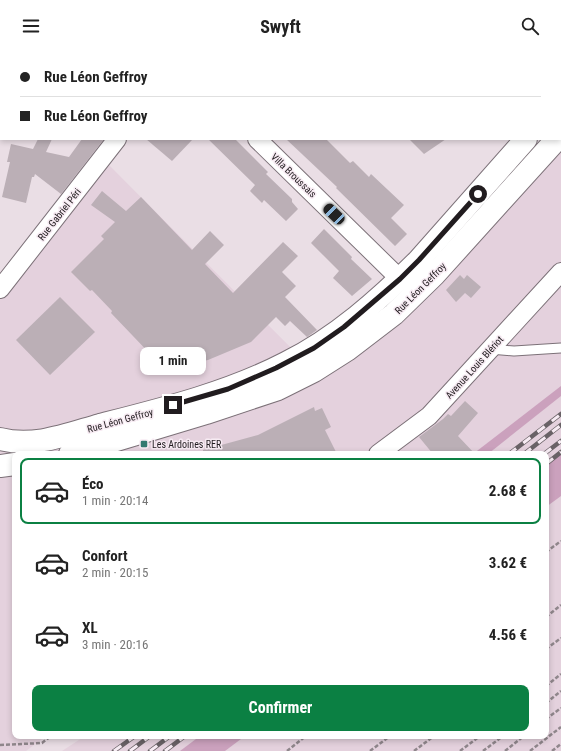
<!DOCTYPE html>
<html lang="fr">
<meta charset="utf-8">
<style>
body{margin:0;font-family:"Roboto Condensed",sans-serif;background:#f2f2f2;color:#222;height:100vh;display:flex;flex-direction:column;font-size:15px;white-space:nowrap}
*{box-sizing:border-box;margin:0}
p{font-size:13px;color:#767676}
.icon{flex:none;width:22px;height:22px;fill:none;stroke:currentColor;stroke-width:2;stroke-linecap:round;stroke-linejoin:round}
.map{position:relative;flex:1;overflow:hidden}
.sheet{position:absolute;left:12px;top:399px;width:537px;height:288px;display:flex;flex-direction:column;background:#fff;border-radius:8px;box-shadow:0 2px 6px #0003}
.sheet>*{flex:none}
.hud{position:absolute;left:0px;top:0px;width:561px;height:88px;box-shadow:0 2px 6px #0003;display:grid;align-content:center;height:88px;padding:0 20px;background:#fff}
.end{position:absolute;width:18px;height:18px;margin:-9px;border:5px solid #211c1f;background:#fff;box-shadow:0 0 0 2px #fff}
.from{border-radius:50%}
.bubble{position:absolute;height:28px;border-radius:8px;background:#fff;box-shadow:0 2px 6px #0003;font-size:13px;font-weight:700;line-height:28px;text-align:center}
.car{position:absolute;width:12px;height:24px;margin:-12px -6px;border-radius:5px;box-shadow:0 0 3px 1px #0007;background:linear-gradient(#222 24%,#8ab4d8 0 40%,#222 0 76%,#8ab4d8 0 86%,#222 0)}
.hud b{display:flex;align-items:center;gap:14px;height:38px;font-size:15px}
.hud b+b{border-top:1px solid #e0e0e0}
.hud i{width:10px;height:10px;background:#222}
ul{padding:7px 0 0;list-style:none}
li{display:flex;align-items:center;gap:12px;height:66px;margin:0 8px 6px;padding:0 12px;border:2px solid transparent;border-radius:8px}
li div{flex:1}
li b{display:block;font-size:15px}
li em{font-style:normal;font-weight:700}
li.on{border-color:#0b8043}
li>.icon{width:36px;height:36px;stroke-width:1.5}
.action{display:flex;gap:8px;margin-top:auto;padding:8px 20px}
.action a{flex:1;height:46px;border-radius:8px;background:#0b8043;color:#fff;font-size:16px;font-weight:700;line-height:46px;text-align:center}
header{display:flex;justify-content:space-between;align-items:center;height:52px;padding:0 20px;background:#fff;font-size:18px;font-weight:700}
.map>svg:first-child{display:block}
.built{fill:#e4d1dd}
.green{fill:#cba1bd}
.building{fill:#bbafb6}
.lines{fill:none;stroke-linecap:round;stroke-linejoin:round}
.service-casing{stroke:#7c7178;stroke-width:11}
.minor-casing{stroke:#7c7178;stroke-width:20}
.tertiary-casing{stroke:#7c7178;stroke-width:24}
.path{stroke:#8f868b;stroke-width:2.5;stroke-dasharray:4 2;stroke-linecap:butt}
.service{stroke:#fff;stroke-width:9}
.minor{stroke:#fff;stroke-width:18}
.tertiary{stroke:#fff;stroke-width:22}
.rail-casing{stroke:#696266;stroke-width:4.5}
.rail{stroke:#f7ebf3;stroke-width:3;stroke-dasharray:9;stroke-linecap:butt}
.route{stroke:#211c1f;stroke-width:5}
.poi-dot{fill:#347a71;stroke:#f7ebf3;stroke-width:1.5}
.labels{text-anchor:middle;stroke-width:3;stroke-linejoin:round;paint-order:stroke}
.street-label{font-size:10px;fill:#211c1f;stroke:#f7ebf3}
.poi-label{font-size:10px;fill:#211c1f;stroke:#f7ebf3;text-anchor:start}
</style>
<header><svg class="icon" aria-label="menu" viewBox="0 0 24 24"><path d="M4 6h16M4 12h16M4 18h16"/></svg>Swyft<svg class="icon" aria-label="search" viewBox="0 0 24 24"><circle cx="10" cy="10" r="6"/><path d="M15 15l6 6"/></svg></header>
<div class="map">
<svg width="561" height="699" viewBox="0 0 561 699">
<rect width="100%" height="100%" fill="#eadee5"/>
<polygon class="built" points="561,81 561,699 62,699 85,684 546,684 546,402 15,402 15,684 46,684 26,699 0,699 0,237 102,106 314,319 347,298"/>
<g class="green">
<polygon points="561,334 561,344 488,402 473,402"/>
<polygon points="561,402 561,444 546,455 546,414"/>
<polygon points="200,684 245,684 225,699 180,699"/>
</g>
<g class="building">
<polygon points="38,87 52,87 46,100 69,105 82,87 104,87 61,142 35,122 34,125 32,125 26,151 2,145 10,110 7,110 11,92 33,97"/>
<polygon points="146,87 193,87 172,109"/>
<polygon points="208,87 235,87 268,120 266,122 292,147 292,150 298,157 286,169 264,148 262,151 250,139 255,133"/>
<polygon points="286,87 326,87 350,111 353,109 369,125 371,122 404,153 391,166 407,182 395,194 336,136 337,135"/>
<polygon points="409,87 446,87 424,102"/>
<polygon points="102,139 126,159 141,145 192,198 210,179 224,193 205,212 233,241 283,190 298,204 282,220 296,234 285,245 317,278 307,285 290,269 285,274 276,265 251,290 208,308 183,313 180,299 154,306 111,261 112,259 92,238 90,239 71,220 104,187 101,184 115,170 91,153"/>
<polygon points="324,177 352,205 351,207 372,227 352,244 333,226 339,219 311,191"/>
<polygon points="460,223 464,227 467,223 481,235 471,246 465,241 456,250 446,238"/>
<polygon points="60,245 95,280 50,323 16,288"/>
<polygon points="465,349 478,361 458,384 475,402 433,402 419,385 443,367 448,362 451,364"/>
<polygon points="314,355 315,359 322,356 331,375 325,378 337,402 203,402 203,398 258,383"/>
</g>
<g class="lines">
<g class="service-casing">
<g id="service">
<polyline points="533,0 536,1"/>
<polyline points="560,9 561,10"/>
<polyline points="490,297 514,299 561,296"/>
</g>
</g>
<g class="minor-casing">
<g id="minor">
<polyline points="120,0 121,1"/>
<polyline points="16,1 16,0"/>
<polyline points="187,1 187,0"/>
<polyline points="0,62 1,59"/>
<polyline points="257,87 400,227"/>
<polyline points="0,237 117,87"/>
<polyline points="378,402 429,364 561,220"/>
</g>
</g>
<g class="tertiary-casing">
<g id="tertiary">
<polyline points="560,49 561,48"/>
<path d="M 0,387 C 34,396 68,382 100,373 C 163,357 228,341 286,311 C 336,286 380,247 419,208 L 526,87"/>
<polyline points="70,402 206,361 278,337 314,319 347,298 394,262 434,223 557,87"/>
<polyline points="0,414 15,412"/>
</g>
</g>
<g class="path">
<polyline points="546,500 561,489"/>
<polyline points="546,565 561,553"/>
<polyline points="546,597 561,586"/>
<polyline points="546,634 561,622"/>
<polyline points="546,651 561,639"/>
<polyline points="546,667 561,656"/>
<polyline points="0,693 42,691 51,684"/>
<polyline points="287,699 306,684"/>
<polyline points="370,699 390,684"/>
<polyline points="414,699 434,684"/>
<polyline points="460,699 480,684"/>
<polyline points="483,699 503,684"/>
<polyline points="505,699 524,684"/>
<polyline points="530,699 561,675"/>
<polyline points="552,699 561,692"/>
</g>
<use href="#service" class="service"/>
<use href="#minor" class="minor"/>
<use href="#tertiary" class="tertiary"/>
<g class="rail-casing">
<g id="rail">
<polyline points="509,402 561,362"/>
<polyline points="524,402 561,373"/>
<polyline points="544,402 561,389"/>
<polyline points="546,412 561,400"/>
<polyline points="114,699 135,684"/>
<polyline points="130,699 150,684"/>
<polyline points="150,699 170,684"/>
<polyline points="165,699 185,684"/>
</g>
</g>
<use href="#rail" class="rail"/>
</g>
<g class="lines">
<polyline class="route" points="173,353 228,337 276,316 314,296 344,275 400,227 419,208 478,142"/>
</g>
<rect class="poi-dot" x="140" y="388" width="8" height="8" rx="2"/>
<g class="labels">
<g class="street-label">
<text transform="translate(294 123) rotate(44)" y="4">Villa Broussais</text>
<text transform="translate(59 162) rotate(-52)" y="4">Rue Gabriel Péri</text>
<text transform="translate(420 236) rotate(-45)" y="4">Rue Léon Geffroy</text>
<text transform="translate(474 315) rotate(-48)" y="4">Avenue Louis Blériot</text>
<text transform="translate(120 368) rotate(-15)" y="4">Rue Léon Geffroy</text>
</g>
<g class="poi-label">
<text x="152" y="396">Les Ardoines RER</text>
</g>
</g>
</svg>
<i class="end from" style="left:478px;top:142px"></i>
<i class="end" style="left:173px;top:353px"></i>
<div class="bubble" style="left:140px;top:295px;width:66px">1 min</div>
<i class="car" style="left:334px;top:162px;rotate:314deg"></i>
<div class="hud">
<b><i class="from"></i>Rue Léon Geffroy</b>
<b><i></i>Rue Léon Geffroy</b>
</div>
<section class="sheet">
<ul>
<li class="on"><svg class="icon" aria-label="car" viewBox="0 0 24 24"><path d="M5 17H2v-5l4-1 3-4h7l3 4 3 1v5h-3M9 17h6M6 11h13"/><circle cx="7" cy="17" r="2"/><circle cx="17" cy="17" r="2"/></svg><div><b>Éco</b><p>1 min · 20:14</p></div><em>2.68 €</em></li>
<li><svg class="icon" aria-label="car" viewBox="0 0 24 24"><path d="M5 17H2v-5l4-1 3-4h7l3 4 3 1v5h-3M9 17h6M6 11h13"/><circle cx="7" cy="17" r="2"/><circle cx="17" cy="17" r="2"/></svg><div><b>Confort</b><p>2 min · 20:15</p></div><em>3.62 €</em></li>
<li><svg class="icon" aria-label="car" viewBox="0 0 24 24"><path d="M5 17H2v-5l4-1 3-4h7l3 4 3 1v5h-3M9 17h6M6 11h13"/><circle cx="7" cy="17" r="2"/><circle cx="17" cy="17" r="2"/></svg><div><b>XL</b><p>3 min · 20:16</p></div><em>4.56 €</em></li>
</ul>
<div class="action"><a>Confirmer</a></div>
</section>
</div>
